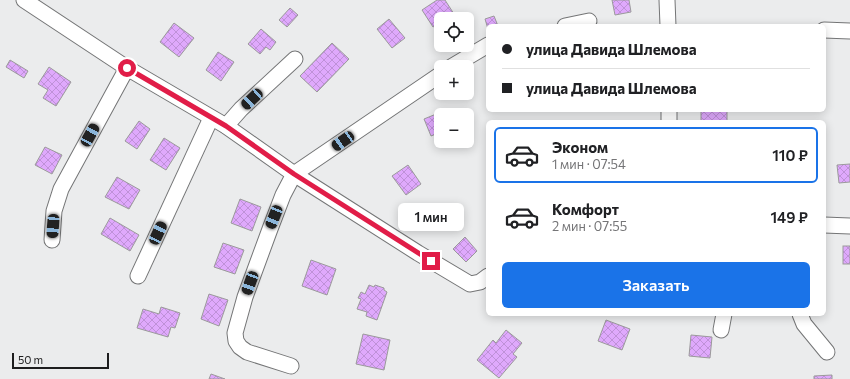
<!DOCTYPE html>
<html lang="ru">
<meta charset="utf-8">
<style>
body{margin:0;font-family:Commissioner,sans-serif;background:#f6f6f6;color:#202124;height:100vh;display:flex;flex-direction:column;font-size:15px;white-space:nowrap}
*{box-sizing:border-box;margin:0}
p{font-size:13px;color:#757577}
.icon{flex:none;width:22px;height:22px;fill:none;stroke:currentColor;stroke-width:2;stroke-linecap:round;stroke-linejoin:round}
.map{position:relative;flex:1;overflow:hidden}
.sheet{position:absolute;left:486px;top:120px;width:340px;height:196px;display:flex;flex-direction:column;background:#fff;border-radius:6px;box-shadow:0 2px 10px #0003}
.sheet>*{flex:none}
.guide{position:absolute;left:486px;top:24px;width:340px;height:88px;border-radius:6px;box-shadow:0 2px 10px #0003;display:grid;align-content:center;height:88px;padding:0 16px;background:#fff}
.buttons{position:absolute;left:434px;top:12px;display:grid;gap:8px}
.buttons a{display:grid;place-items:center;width:40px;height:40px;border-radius:6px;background:#fff;box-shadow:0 2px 10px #0003;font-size:20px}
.scale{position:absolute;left:12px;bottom:10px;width:97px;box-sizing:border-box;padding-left:4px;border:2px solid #1d1d1e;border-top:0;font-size:11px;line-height:14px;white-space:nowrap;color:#1d1d1e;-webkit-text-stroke:3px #ebeced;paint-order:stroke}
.end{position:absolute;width:18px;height:18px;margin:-9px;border:5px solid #e11d48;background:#fff;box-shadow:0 0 0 2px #fff}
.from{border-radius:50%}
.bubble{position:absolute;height:28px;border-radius:6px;background:#fff;box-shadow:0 2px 10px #0003;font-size:13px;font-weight:600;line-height:28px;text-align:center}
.car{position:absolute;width:12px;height:24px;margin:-12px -6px;border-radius:5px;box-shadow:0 0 3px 1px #0007;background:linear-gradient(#222 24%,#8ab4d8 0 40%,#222 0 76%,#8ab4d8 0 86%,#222 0)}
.guide b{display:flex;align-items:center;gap:14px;height:38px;font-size:15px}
.guide b+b{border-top:1px solid #e0e0e0}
.guide i{width:10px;height:10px;background:#202124}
ul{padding:7px 0 0;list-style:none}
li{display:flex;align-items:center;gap:12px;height:56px;margin:0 8px 6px;padding:0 8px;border:2px solid transparent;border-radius:6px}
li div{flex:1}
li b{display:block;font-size:15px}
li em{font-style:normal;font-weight:600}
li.selected{border-color:#1a73e8}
li>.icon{width:36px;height:36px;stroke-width:1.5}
.cta{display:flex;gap:8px;margin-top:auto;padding:8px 16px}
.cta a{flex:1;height:46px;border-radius:6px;background:#1a73e8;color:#fff;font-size:16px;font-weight:600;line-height:46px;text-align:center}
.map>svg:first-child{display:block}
.building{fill:url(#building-cross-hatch);stroke:#9b9a9b}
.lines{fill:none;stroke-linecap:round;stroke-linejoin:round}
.minor-casing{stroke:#747576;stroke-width:17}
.minor{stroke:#fff;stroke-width:15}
.route{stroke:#e11d48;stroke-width:5}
</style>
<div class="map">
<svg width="850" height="379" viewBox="0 0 850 379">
<defs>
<pattern id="building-cross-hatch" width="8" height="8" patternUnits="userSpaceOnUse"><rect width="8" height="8" fill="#dfa9fc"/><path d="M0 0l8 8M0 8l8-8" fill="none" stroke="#bf91d8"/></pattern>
</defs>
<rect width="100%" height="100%" fill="#ebeced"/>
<g class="building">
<polygon points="437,0 445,0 454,14 446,19 441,19 441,22 433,27 422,10"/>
<polygon points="612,0 629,0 631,12 615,15"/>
<polygon points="290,8 298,15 287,27 279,20"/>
<polygon points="494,16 498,26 488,26 488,29 485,19"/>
<polygon points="389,19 405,38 392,48 377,29"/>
<polygon points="174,23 194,38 179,57 160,42"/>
<polygon points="261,29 276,42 270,50 266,47 260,54 248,44"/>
<polygon points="332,43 349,59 317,92 300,76"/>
<polygon points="218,52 234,62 221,81 206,70"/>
<polygon points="10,60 28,71 24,78 6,67"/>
<polygon points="49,67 71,82 56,106 43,98 48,90 38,84"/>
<polygon points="446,110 449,115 441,115 441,132 431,136 424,119"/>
<rect x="701" y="110" width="26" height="12"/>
<polygon points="139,121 150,129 137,149 125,141"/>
<polygon points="164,138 180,148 166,170 150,160"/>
<polygon points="45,147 62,155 52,174 35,165"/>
<polygon points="850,164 850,182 839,183 837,165"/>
<polygon points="408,165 421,184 406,195 392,176"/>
<polygon points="117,177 140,190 129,209 105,197"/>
<polygon points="240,199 261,207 252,231 231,223"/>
<polygon points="110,218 139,235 130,251 101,234"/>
<polygon points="465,237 477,251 466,262 453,249"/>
<polygon points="223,243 244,250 235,274 214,267"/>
<rect x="843" y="246" width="7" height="18"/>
<polygon points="311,260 336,269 327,295 302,286"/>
<polygon points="369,285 374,287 375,285 384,288 384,290 387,292 377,320 366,316 367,312 357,309 361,299 358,298 361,292 365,294"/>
<polygon points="209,294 228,300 219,326 201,319"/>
<polygon points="161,307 180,313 175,328 171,327 168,337 137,328 143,309 159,314"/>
<polygon points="606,320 630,329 622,350 598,341"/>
<polygon points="506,330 522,343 513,354 517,357 499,378 477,360 493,340 496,343"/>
<polygon points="363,334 390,340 384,370 356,364"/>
<polygon points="691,335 712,337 710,358 689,356"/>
<polygon points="211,374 225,379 209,379"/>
<polygon points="832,375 832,379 814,379 814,376"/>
</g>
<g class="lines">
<g class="minor-casing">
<g id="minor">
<polyline points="24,0 127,68 226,126 294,174 418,253 470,284 480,282 488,276"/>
<polyline points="667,0 668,26"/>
<polyline points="565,26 589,21"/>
<polyline points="824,30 850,31"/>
<polyline points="451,67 488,45"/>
<polyline points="669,110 669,122"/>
<polyline points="226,126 241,109 295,59"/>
<polyline points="824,225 850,226"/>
<polyline points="52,240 54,211 61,189 127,68"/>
<polyline points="138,276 211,118"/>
<polyline points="800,314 804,324 827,352"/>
<polyline points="721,330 724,314"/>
<polyline points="291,366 247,352 240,347 236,341 235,333 245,297 270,229 283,195 294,174 441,74"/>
</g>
</g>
<use href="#minor" class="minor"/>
</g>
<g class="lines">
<polyline class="route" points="127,68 226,126 294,174 431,261"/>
</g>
</svg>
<div class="buttons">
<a><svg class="icon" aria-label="locate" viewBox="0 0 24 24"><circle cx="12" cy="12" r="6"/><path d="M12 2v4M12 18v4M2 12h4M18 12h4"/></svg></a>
<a>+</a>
<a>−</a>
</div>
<div class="scale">50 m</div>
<i class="end from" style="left:127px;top:68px"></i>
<i class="end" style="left:431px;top:261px"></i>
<div class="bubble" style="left:398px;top:203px;width:66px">1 мин</div>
<i class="car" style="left:252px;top:99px;rotate:227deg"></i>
<i class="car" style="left:90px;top:135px;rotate:29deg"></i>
<i class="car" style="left:343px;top:141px;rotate:236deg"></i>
<i class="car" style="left:274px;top:217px;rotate:202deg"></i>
<i class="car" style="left:53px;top:226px;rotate:184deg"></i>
<i class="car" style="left:158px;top:233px;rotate:25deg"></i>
<i class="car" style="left:250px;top:283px;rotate:200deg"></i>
<div class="guide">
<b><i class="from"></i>улица Давида Шлемова</b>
<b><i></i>улица Давида Шлемова</b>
</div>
<section class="sheet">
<ul>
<li class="selected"><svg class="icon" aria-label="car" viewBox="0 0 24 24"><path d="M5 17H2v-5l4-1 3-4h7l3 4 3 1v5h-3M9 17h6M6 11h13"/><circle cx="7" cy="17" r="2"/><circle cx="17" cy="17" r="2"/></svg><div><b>Эконом</b><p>1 мин · 07:54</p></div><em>110 ₽</em></li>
<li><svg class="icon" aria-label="car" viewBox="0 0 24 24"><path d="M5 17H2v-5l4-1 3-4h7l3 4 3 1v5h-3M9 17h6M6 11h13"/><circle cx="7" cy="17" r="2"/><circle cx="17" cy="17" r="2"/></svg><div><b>Комфорт</b><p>2 мин · 07:55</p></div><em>149 ₽</em></li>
</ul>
<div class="cta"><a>Заказать</a></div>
</section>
</div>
